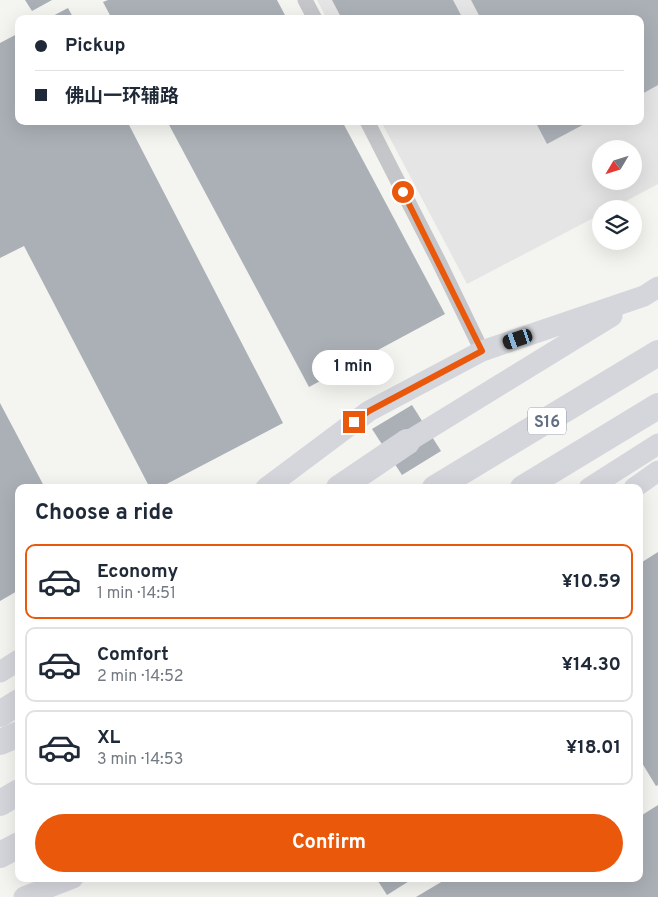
<!DOCTYPE html>
<meta charset="utf-8">
<style>
body{margin:0;font-family:Overpass,"Noto Sans SC",sans-serif;background:#f6f6f7;color:#1f2937;height:100vh;display:flex;flex-direction:column;font-size:19px;white-space:nowrap}
*{box-sizing:border-box;margin:0}
p{font-size:16px;color:#747a83}
.icon{flex:none;width:28px;height:28px;fill:none;stroke:currentColor;stroke-width:2;stroke-linecap:round;stroke-linejoin:round}
.map{position:relative;flex:1;overflow:hidden}
.details{position:absolute;left:15px;top:484px;width:628px;height:398px;display:flex;flex-direction:column;background:#fff;border-radius:10px;box-shadow:0 5px 20px #0002}
.details>*{flex:none}
.banner{position:absolute;left:15px;top:15px;width:629px;height:110px;border-radius:10px;box-shadow:0 5px 20px #0002;display:grid;align-content:center;height:110px;padding:0 20px;background:#fff}
.needle{width:32px;rotate:232deg}
.fabs{position:absolute;left:592px;top:140px;display:grid;gap:10px}
.fabs a{display:grid;place-items:center;width:50px;height:50px;border-radius:50%;background:#fff;box-shadow:0 5px 20px #0002;font-size:25px}
.end{position:absolute;width:22px;height:22px;margin:-11px;border:6px solid #ea580c;background:#fff;box-shadow:0 0 0 2px #fff}
.from{border-radius:50%}
.bubble{position:absolute;height:35px;border-radius:18px;background:#fff;box-shadow:0 5px 20px #0002;font-size:16px;font-weight:700;line-height:35px;text-align:center}
.car{position:absolute;width:15px;height:30px;margin:-15px -8px;border-radius:6px;box-shadow:0 0 4px 1px #0007;background:linear-gradient(#222 24%,#8ab4d8 0 40%,#222 0 76%,#8ab4d8 0 86%,#222 0)}
.banner b{display:flex;align-items:center;gap:18px;height:48px;font-size:19px}
.banner b+b{border-top:1px solid #e0e1e3}
.banner i{width:12px;height:12px;background:#1f2937}
ul{padding:0;list-style:none}
li{display:flex;align-items:center;gap:15px;height:75px;margin:0 10px 8px;padding:0 10px;border:2px solid #e0e1e3;border-radius:10px}
li div{flex:1}
li b{display:block;font-size:19px}
li em{font-style:normal;font-weight:700}
li.current{border-color:#ea580c}
li>.icon{width:45px;height:45px;stroke-width:1.5}
h2{padding:0 20px;font-size:22px;line-height:60px}
.button{display:flex;gap:10px;margin-top:auto;padding:10px 20px}
.button a{flex:1;height:58px;border-radius:30px;background:#ea580c;color:#fff;font-size:20px;font-weight:700;line-height:58px;text-align:center}
.map>svg:first-child{display:block}
.built{fill:#e4e5e4;fill-rule:evenodd}
.building{fill:#aab0b6}
.lines{fill:none;stroke-linecap:round;stroke-linejoin:round}
.street{stroke:#c4c6ca;stroke-width:15}
.secondary{stroke:#d4d6dc;stroke-width:21}
.highway{stroke:#d4d6dc;stroke-width:26}
.route{stroke:#ea580c;stroke-width:6}
.labels{text-anchor:middle;stroke-width:5;stroke-linejoin:round;paint-order:stroke}
.shield{fill:#fff;stroke:#929aa7;stroke-width:1}
.shield-label{font-size:16px;font-weight:bold;fill:#646f81}
</style>
<div class="map">
<svg width="658" height="897" viewBox="0 0 658 897">
<rect width="100%" height="100%" fill="#f4f4f0"/>
<path class="built" d="M 317,0 L 658,0 L 658,184 L 611,209 L 601,209 L 601,214 L 467,284 L 381,121 L 640,121 L 640,19 L 327,19 ZM 601,149 L 634,149 L 634,181 L 601,181 Z"/>
<g class="building">
<polygon points="25,0 52,0 32,11"/>
<polygon points="108,0 277,0 287,19 112,19 103,2"/>
<polygon points="332,0 453,0 463,19 342,19"/>
<polygon points="471,0 658,0 658,85 640,95 640,19 481,19"/>
<polygon points="68,8 74,19 47,19"/>
<polygon points="19,33 19,121 127,121 283,423 159,488 150,488 24,246 0,258 0,43"/>
<polygon points="167,121 342,121 445,314 309,387"/>
<polygon points="535,121 590,121 547,144"/>
<polygon points="0,403 45,488 19,488 19,590 0,601"/>
<polygon points="412,405 441,451 402,475 372,429"/>
<polygon points="658,552 658,785 656,786 639,758 639,564"/>
<polygon points="658,805 658,897 416,897 448,878 639,878 639,817"/>
<polygon points="376,878 414,878 387,895"/>
</g>
<g class="lines">
<g class="street">
<polyline points="305,0 315,19"/>
<polyline points="367,121 439,262 482,351"/>
</g>
<g class="secondary">
<polyline points="407,442 612,316"/>
<polyline points="266,488 369,411 482,351 644,296 658,287"/>
<polyline points="589,488 658,444"/>
<polyline points="634,488 658,471"/>
<polyline points="0,672 19,660"/>
<polyline points="24,897 73,878"/>
</g>
<g class="highway">
<polyline points="339,488 407,442"/>
<polyline points="435,488 658,353"/>
<polyline points="523,488 658,406"/>
<polyline points="0,714 19,702"/>
<polyline points="0,742 19,734"/>
<polyline points="0,803 19,792"/>
<polyline points="0,855 19,845"/>
</g>
</g>
<g class="lines">
<polyline class="route" points="354,422 369,411 482,351 403,192"/>
</g>
<g class="labels">
<rect class="shield" x="528" y="407.5" width="38" height="27" rx="4"/>
<g class="shield-label">
<text x="547" y="427">S16</text>
</g>
</g>
</svg>
<div class="fabs">
<a><svg class="needle" viewBox="-14 -14 28 28"><path d="M0-13l5 13h-10z" fill="#e53935"/><path d="M0 13l5-13h-10z" fill="#747a83"/></svg></a>
<a><svg class="icon" aria-label="layers" viewBox="0 0 24 24"><path d="M12 4l9 5-9 5-9-5zM3 14l9 5 9-5"/></svg></a>
</div>
<i class="end from" style="left:403px;top:192px"></i>
<i class="end" style="left:354px;top:422px"></i>
<div class="bubble" style="left:312px;top:350px;width:82px">1 min</div>
<i class="car" style="left:518px;top:339px;rotate:251deg"></i>
<div class="banner">
<b><i class="from"></i>Pickup</b>
<b><i></i>佛山一环辅路</b>
</div>
<section class="details">
<h2>Choose a ride</h2>
<ul>
<li class="current"><svg class="icon" aria-label="car" viewBox="0 0 24 24"><path d="M5 17H2v-5l4-1 3-4h7l3 4 3 1v5h-3M9 17h6M6 11h13"/><circle cx="7" cy="17" r="2"/><circle cx="17" cy="17" r="2"/></svg><div><b>Economy</b><p>1 min · 14:51</p></div><em>¥10.59</em></li>
<li><svg class="icon" aria-label="car" viewBox="0 0 24 24"><path d="M5 17H2v-5l4-1 3-4h7l3 4 3 1v5h-3M9 17h6M6 11h13"/><circle cx="7" cy="17" r="2"/><circle cx="17" cy="17" r="2"/></svg><div><b>Comfort</b><p>2 min · 14:52</p></div><em>¥14.30</em></li>
<li><svg class="icon" aria-label="car" viewBox="0 0 24 24"><path d="M5 17H2v-5l4-1 3-4h7l3 4 3 1v5h-3M9 17h6M6 11h13"/><circle cx="7" cy="17" r="2"/><circle cx="17" cy="17" r="2"/></svg><div><b>XL</b><p>3 min · 14:53</p></div><em>¥18.01</em></li>
</ul>
<div class="button"><a>Confirm</a></div>
</section>
</div>
